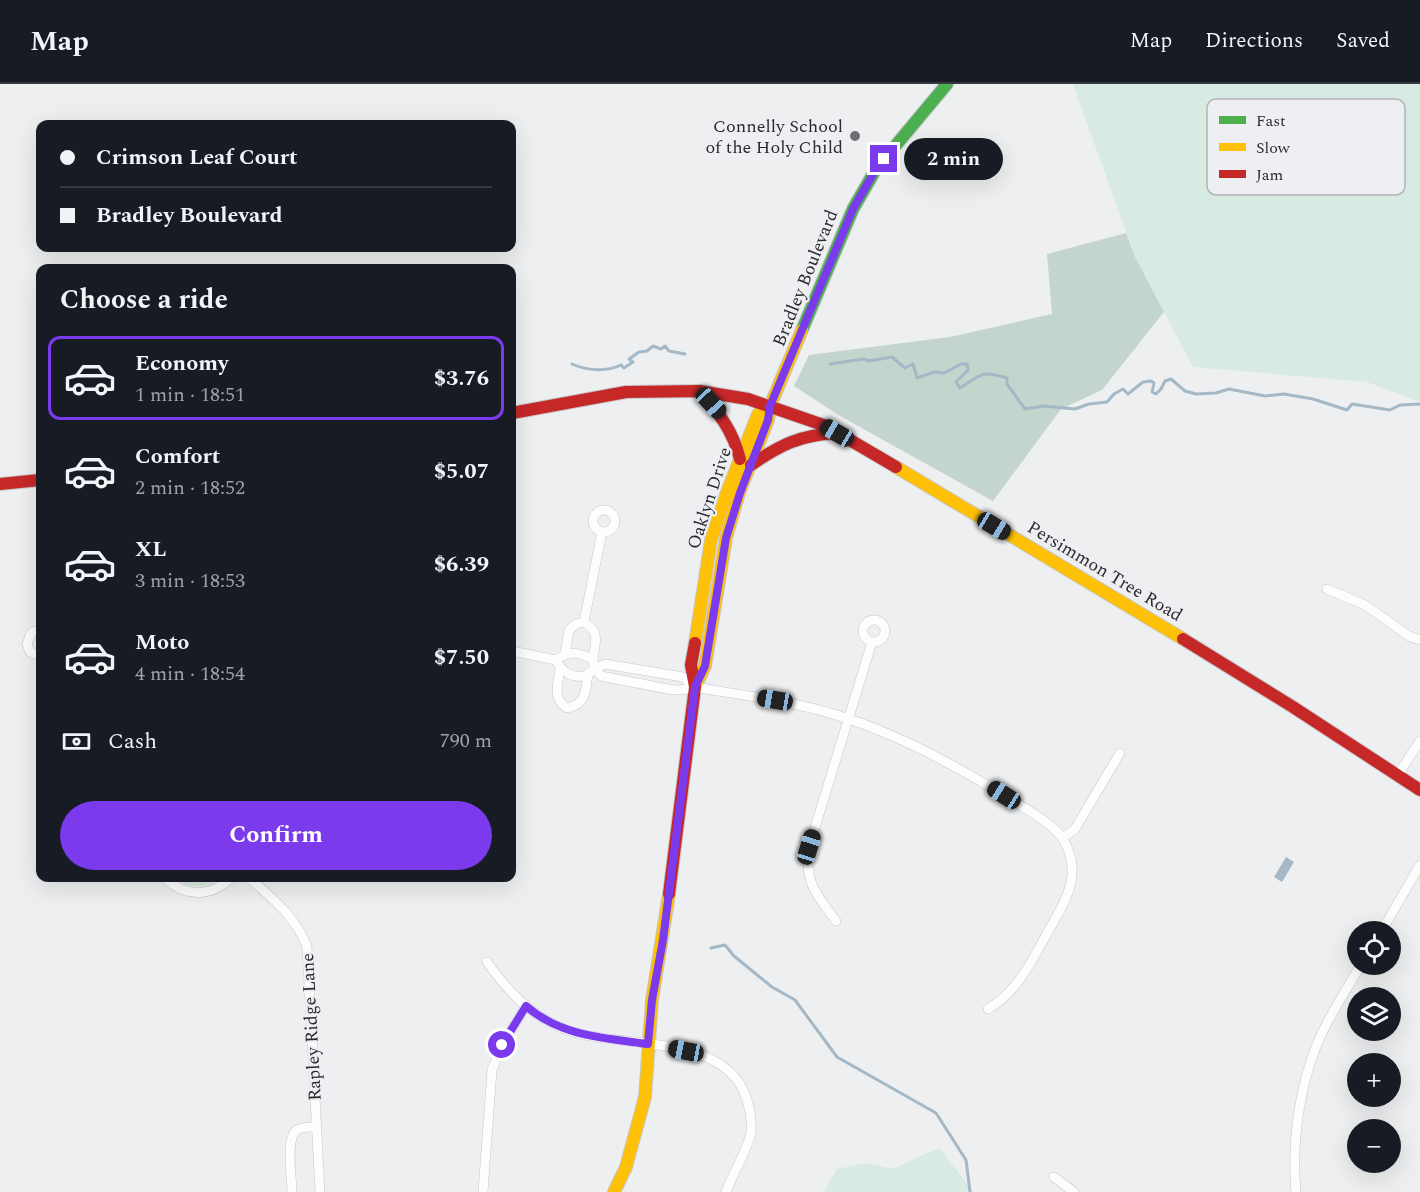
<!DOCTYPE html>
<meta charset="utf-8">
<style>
body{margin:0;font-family:Spectral,serif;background:#242831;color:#f1f3f6;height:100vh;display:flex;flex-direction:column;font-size:22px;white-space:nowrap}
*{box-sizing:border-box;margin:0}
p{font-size:20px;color:#9ea1a6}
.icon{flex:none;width:33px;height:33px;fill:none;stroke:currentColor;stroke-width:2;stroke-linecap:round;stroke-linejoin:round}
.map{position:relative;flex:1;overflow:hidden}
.side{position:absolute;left:36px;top:180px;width:480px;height:618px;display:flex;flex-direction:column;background:#171b24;border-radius:12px;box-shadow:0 6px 24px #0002}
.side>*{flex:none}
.guide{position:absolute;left:36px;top:36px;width:480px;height:132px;border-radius:12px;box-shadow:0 6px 24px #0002;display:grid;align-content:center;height:132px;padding:0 24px;background:#171b24}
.controls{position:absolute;left:1347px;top:837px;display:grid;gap:12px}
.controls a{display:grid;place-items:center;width:54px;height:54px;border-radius:50%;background:#171b24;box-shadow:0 6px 24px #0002;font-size:30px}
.end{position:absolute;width:27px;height:27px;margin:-14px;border:8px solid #7c3aed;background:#fff;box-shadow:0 0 0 3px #fff}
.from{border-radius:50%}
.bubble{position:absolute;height:42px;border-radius:21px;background:#171b24;box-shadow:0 6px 24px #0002;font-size:20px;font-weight:700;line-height:42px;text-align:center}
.car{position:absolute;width:18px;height:36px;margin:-18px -9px;border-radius:8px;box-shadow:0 0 4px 2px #0007;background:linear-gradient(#222 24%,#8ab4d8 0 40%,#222 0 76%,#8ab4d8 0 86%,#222 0)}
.guide b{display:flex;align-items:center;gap:21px;height:57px;font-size:22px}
.guide b+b{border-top:2px solid #363941}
.guide i{width:15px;height:15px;background:#f1f3f6}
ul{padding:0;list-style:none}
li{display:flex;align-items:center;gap:18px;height:84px;margin:0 12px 9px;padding:0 12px;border:3px solid transparent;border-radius:12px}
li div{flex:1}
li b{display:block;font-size:22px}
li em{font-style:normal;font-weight:700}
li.on{border-color:#7c3aed}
li>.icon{width:54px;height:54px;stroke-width:1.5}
h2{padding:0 24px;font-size:27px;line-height:72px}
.pay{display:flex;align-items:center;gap:15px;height:66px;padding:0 24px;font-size:22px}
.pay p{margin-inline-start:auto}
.action{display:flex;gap:12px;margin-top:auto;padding:12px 24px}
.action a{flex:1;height:69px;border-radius:36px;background:#7c3aed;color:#fff;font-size:24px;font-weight:700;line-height:69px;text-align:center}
header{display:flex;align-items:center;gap:36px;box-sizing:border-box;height:84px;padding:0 30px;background:#171b24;border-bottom:2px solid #363941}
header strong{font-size:28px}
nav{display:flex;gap:33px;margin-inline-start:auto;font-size:21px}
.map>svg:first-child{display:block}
.green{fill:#d7ebe2}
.forest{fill:#c3d5cd}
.water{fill:#a4b8c6}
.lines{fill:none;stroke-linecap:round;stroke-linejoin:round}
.stream{stroke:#a4b8c6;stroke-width:3}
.street-casing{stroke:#c7c7c9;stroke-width:10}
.fast-casing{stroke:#c7c7c9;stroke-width:14}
.slow-casing{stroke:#c7c7c9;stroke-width:14}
.jam-casing{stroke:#c7c7c9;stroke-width:14}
.street{stroke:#fcfdfd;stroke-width:9}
.fast{stroke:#4caf50;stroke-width:12}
.slow{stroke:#ffc107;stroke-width:12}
.jam{stroke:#c62828;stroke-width:12}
.route{stroke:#7c3aed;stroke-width:8}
.poi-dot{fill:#6f7071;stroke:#edeff2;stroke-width:2}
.labels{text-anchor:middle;stroke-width:4.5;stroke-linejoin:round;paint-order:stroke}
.poi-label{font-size:18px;fill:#2a2b2c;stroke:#edeff2;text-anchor:end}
.street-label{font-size:18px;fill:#2a2b2c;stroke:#edeff2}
.key{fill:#edeff2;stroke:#b2b4b7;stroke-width:1.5}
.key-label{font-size:16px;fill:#2a2b2c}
</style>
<header>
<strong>Map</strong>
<nav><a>Map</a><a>Directions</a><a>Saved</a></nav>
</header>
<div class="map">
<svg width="1420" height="1108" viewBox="0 0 1420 1108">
<rect width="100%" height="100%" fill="#eeeff1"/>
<g class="green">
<polygon points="1073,0 1420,0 1420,318 1367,298 1193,283 1135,173"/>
<path d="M 175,794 L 221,794 C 206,804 189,806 175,794 Z"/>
<polygon points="939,1064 974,1108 824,1108 837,1085 866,1079 892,1085"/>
</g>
<polygon class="forest" points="1126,149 1135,173 1164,228 1102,306 1061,325 993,417 840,332 794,302 809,271 950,253 1052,230 1047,170"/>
<polygon class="water" points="1286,773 1294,778 1282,798 1274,793"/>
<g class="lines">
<g class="stream">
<path d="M 572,280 C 588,287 606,288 621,281 L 624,284 L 633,278 L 629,275 L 639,268 L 647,267 L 653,262 L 661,265 L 665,262 L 669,267 L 685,270"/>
<path d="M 830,280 L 864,275 L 869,277 L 892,273 L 905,284 L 913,280 L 917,294 L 934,288 L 944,289 L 961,280 L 967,280 L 968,286 L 956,298 L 960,304 C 983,290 980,286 1007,294 L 1007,300 L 1025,325 L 1044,322 L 1075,325 L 1089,320 L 1107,318 L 1114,310 L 1123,305 L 1128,310 L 1143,298 L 1151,297 L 1154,299 L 1152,308 L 1156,310 L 1161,305 L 1165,297 L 1171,295 L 1185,307 L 1196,310 L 1216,309 L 1229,305 L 1265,312 L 1284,310 L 1313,315 L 1347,326 L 1352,320 L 1390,326 L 1400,321 L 1420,320"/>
<polyline points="711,864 725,861 734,872 772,903 795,916 837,973 936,1029 966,1076 970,1108"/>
</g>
<g class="street-casing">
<g id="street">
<circle cx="604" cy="437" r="11"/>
<polyline points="1327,505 1365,521 1409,552 1420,556"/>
<circle cx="874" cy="547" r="11"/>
<polyline points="584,538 602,448"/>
<polyline points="40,545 31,549 27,560 30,568 40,572"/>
<path d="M 512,567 L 556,576 C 570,566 577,568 593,575 L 594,583 L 601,592 L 673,606 L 681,606 L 695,603 C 728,609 761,613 793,620 C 869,635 940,672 1005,712 C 1021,722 1053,739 1063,755 C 1083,789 1067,814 1050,844 C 1033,874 1019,907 988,925"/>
<path d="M 565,570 L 569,546 L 576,540 L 584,538 C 601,548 595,558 593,575"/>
<path d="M 556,576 C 561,588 576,597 588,590 C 595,586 596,583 605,580 L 683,593 L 695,603"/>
<path d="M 560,585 C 558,601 552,614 567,624 C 587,620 585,607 588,590"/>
<polyline points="1397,692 1420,657"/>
<polyline points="1062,754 1075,745 1120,669"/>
<path d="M 164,794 C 186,813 209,814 231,794"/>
<path d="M 249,794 C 274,816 294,831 307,862 L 320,1108"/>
<path d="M 836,837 C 816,810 804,798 809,763 L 872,558"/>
<polyline points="1381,848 1420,781"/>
<path d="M 487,878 C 509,909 534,935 570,947 C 623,965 724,949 746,1013 C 750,1024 752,1036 751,1049 C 748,1064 732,1092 726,1108"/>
<polyline points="1054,1093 1074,1108"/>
<path d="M 292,1108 C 292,1094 285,1054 297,1046 C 303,1042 310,1043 317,1043"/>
<polyline points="483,1108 492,986 502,961 526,922"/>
<path d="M 1296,1108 C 1291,1054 1301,989 1326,941 C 1337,920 1350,900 1361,880"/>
</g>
</g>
<g class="fast-casing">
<polyline id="fast" points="802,246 853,125 876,85 947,0"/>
</g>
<g class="slow-casing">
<g id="slow">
<polyline points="896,383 1183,555"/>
<polyline points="695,559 711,456 727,408 758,330 770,322"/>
<polyline points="695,603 705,582 726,454 739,409 768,336 770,322 802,246"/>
<polyline points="614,1108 626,1083 645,1013 652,916 669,810"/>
</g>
</g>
<g class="jam-casing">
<g id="jam">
<path d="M 699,307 C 718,327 733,347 740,375"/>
<polyline points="512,329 626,308 699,307 748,315 826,342 896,383"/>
<path d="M 751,381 C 780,361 800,351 836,349"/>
<polyline points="0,400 40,396"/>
<polyline points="1183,555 1293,623 1420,706"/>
<polyline points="669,810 695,603 691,581 695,559"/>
</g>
</g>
<use href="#street" class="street"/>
<use href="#fast" class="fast"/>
<use href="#slow" class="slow"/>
<use href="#jam" class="jam"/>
</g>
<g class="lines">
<path class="route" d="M 502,961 L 526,922 C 560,952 604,954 648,960 L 652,916 L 663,856 L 695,603 L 705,582 L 726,454 L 740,409 L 768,336 L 770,322 L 853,125 L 876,85 L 884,75"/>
</g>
<circle class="poi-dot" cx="855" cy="52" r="6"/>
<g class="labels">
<g class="poi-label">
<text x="843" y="48">Connelly School<tspan x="843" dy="21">of the Holy Child</tspan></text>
</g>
<g class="street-label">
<text transform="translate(805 194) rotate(-68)" y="6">Bradley Boulevard</text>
<text transform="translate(709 414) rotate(-72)" y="6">Oaklyn Drive</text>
<text transform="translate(1105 487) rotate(31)" y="6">Persimmon Tree Road</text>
<text transform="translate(311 943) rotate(-93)" y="6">Rapley Ridge Lane</text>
</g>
</g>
<rect x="1207" y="15" width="198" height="96" rx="9" class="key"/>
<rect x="1219" y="32" width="27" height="8" fill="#4caf50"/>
<rect x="1219" y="59" width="27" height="8" fill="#ffc107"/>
<rect x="1219" y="86" width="27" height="8" fill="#c62828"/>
<g class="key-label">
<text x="1256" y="42">Fast</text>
<text x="1256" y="69">Slow</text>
<text x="1256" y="96">Jam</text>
</g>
</svg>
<div class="controls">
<a><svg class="icon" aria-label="locate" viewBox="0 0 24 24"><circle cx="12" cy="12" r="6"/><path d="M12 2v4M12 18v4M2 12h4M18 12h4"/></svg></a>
<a><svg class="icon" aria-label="layers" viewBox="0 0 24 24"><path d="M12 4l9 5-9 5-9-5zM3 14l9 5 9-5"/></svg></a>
<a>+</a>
<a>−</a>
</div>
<i class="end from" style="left:502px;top:961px"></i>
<i class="end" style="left:884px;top:75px"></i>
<div class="bubble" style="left:904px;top:54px;width:99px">2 min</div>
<i class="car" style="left:711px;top:319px;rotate:137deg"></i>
<i class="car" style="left:837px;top:349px;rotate:300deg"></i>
<i class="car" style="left:994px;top:442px;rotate:121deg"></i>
<i class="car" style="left:775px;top:616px;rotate:279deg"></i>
<i class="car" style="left:1004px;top:711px;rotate:302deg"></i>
<i class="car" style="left:809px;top:763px;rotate:17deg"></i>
<i class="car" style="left:686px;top:967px;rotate:281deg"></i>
<div class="guide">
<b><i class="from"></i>Crimson Leaf Court</b>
<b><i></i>Bradley Boulevard</b>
</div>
<section class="side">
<h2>Choose a ride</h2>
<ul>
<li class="on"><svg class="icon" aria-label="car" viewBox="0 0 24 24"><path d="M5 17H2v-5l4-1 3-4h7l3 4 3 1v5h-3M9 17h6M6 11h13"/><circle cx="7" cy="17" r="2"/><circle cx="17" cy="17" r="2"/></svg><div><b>Economy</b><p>1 min · 18:51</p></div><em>$3.76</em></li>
<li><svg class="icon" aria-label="car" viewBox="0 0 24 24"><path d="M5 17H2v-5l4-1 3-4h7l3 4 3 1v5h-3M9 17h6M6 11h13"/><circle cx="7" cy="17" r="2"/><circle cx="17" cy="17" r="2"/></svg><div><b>Comfort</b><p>2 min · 18:52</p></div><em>$5.07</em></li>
<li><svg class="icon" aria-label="car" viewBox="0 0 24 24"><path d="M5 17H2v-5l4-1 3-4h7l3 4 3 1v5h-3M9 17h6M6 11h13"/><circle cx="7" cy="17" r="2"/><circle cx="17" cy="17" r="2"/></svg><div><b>XL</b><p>3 min · 18:53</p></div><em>$6.39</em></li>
<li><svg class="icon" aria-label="car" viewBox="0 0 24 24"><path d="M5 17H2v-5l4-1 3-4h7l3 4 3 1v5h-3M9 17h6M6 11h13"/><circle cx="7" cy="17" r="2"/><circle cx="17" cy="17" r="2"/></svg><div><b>Moto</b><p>4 min · 18:54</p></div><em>$7.50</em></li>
</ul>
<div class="pay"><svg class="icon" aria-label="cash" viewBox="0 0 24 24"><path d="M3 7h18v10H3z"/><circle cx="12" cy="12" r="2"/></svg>Cash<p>790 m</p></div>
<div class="action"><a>Confirm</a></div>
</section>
</div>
